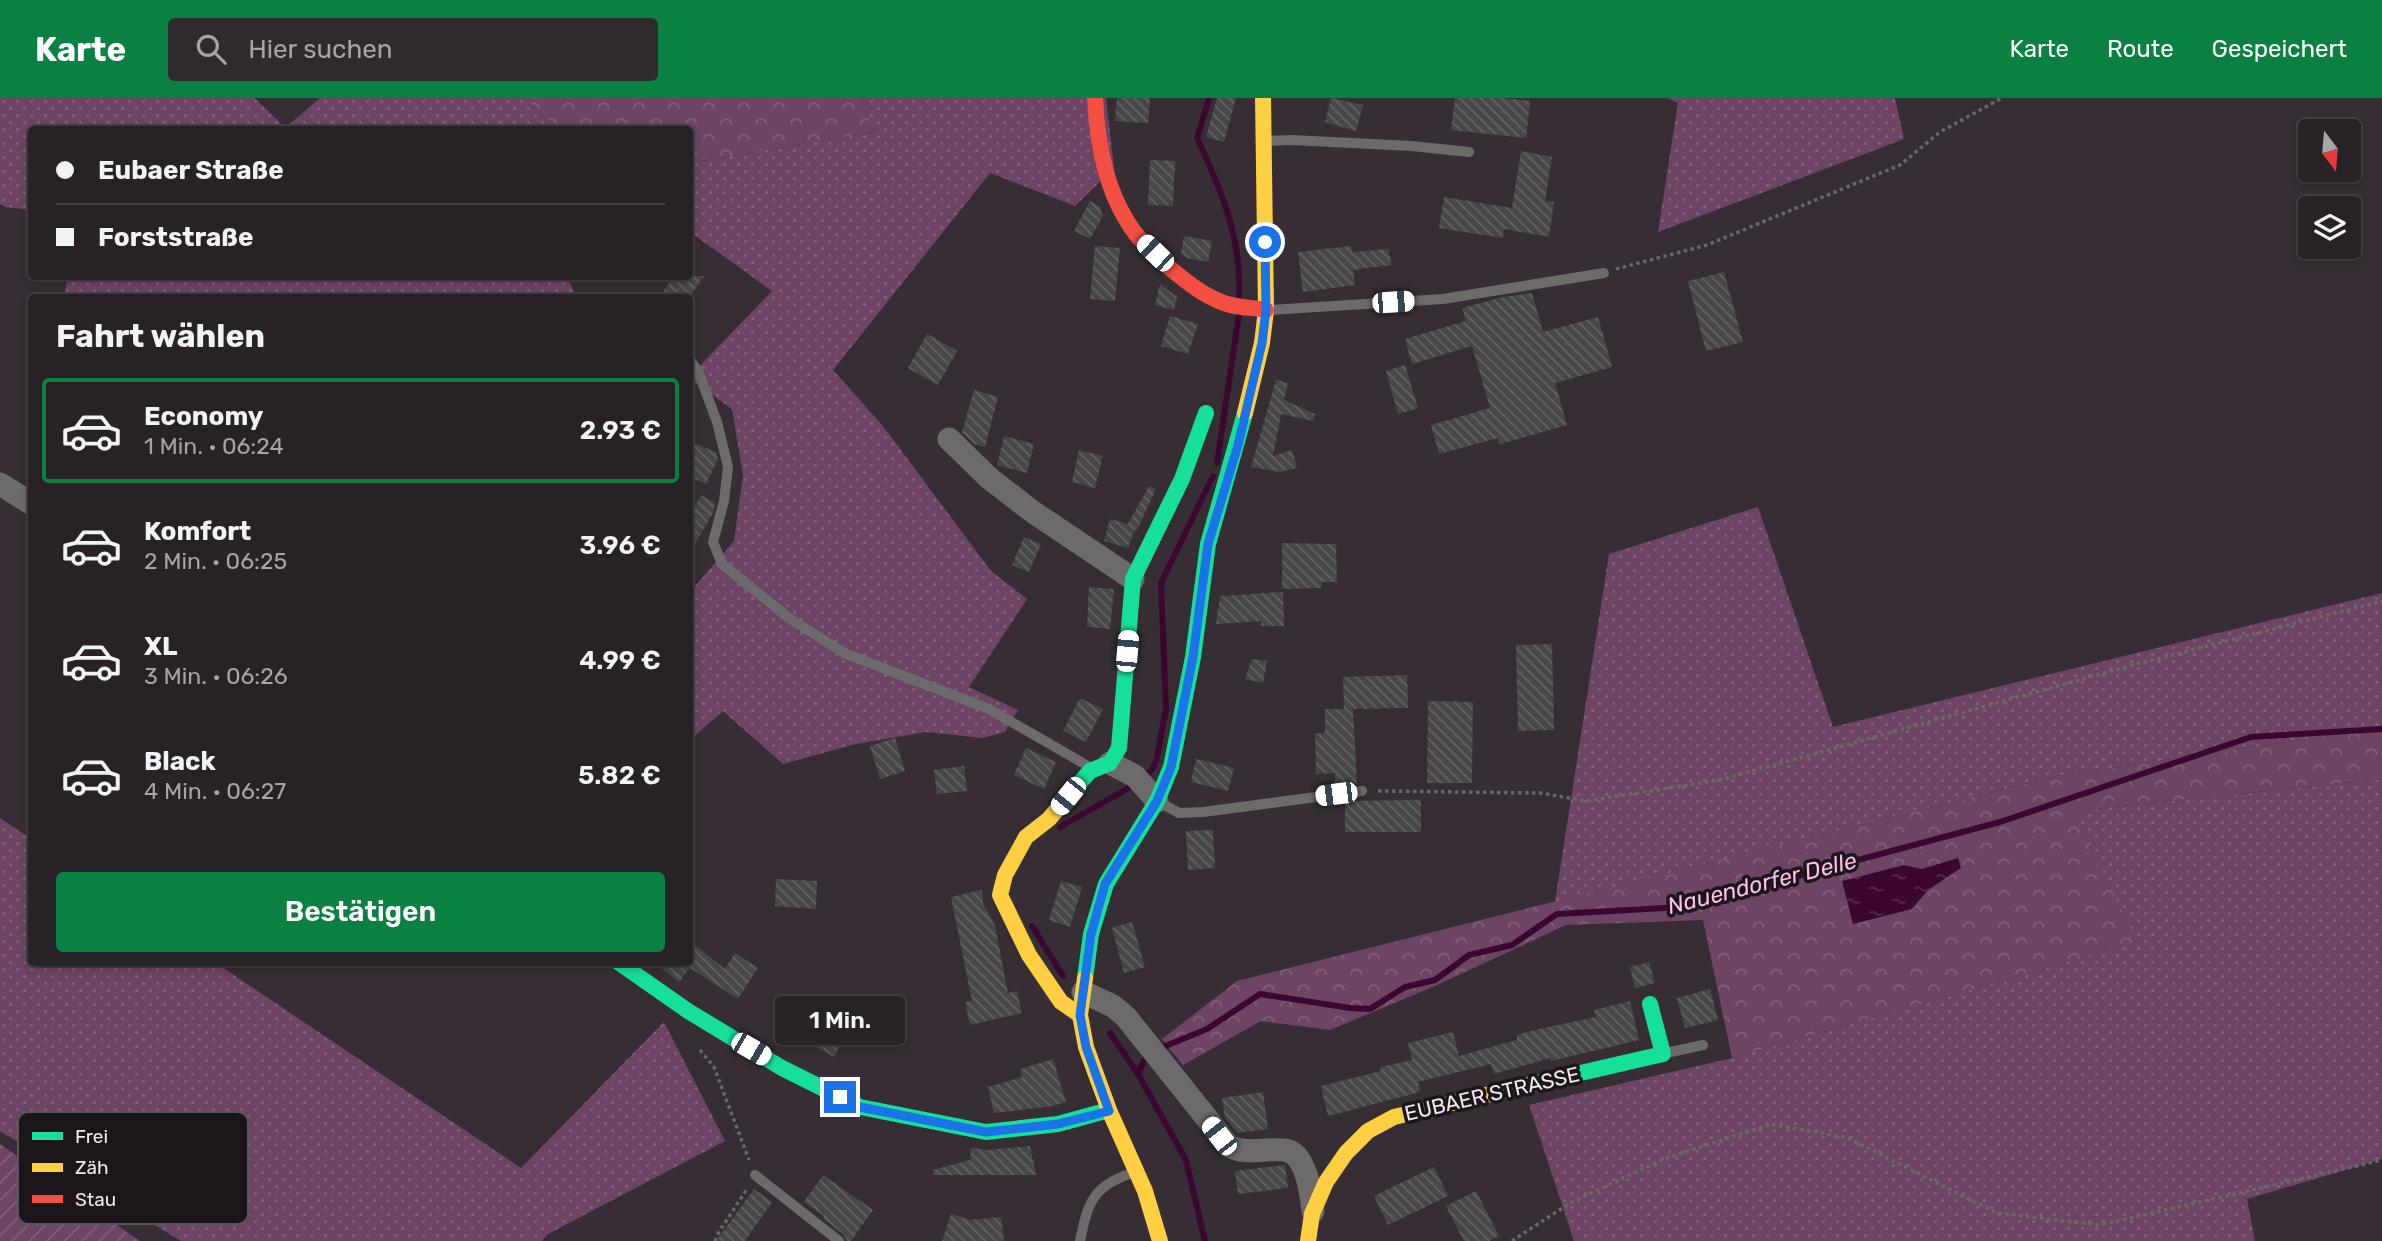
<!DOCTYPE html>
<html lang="de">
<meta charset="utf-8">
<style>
body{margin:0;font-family:Rubik,sans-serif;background:#302a2f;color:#f1f3f6;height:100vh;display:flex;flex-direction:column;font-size:26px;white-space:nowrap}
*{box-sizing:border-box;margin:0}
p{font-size:23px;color:#a5a4a7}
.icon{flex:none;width:38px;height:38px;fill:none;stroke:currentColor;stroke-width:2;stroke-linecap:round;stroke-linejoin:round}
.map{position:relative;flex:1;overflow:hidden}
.drawer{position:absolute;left:28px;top:196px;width:665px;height:672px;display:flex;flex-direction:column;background:#282227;border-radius:7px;box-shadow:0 4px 10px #0003,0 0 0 2px #443f44}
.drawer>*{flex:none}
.banner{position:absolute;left:28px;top:28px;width:665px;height:154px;border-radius:7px;box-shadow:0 4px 10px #0003,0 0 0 2px #443f44;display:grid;align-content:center;height:154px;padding:0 28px;background:#282227}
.needle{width:46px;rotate:164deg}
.buttons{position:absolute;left:2298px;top:21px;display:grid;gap:14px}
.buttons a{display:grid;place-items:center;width:63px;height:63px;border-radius:7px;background:#282227;box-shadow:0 4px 10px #0003,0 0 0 2px #443f44;font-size:35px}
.end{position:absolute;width:32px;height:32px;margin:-16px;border:9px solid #1a73e8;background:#fff;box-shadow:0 0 0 4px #fff}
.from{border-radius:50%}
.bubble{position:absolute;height:49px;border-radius:7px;background:#282227;box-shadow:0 4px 10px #0003,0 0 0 2px #443f44;font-size:23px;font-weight:600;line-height:49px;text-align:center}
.car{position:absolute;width:21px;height:42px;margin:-21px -10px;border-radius:9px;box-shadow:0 0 5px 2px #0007;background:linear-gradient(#fff 24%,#345 0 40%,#fff 0 76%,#345 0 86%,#fff 0)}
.banner b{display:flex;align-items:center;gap:24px;height:66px;font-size:26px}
.banner b+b{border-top:2px solid #443f44}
.banner i{width:18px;height:18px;background:#f1f3f6}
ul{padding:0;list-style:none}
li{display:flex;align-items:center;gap:21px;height:105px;margin:0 14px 10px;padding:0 14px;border:4px solid transparent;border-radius:7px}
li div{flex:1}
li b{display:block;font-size:26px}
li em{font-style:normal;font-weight:600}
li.current{border-color:#0b8043}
li>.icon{width:63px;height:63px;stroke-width:1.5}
h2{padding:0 28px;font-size:32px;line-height:84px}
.button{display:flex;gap:14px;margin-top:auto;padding:14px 28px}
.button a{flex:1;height:80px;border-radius:7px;background:#0b8043;color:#fff;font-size:28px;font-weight:600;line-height:80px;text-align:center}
header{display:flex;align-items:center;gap:42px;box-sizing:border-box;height:98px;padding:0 35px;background:#0b8043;color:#fff}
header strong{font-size:33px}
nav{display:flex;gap:38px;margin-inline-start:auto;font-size:24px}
.search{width:490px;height:63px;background:#302a2f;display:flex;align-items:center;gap:18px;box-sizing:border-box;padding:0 24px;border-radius:7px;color:#a5a4a7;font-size:26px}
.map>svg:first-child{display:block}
.grass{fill:url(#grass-dots)}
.forest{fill:url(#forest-crowns)}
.garden{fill:url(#garden-furrows)}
.water{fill:url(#water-ripples)}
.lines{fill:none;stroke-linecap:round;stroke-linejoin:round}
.stream{stroke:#3b0730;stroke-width:6}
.building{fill:url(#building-back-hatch)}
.path{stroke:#6b666a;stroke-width:3.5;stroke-dasharray:3.5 3.5;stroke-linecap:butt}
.lane{stroke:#6d6a6c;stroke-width:10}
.street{stroke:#6d6a6c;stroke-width:23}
.fast{stroke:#16e098;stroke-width:16}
.slow{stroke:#ffcf43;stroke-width:16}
.jam{stroke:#f24e42;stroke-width:16}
.route{stroke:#1a73e8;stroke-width:9}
.labels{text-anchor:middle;stroke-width:7;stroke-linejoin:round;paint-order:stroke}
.street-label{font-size:21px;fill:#f3e9f0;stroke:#1c161a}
.water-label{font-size:23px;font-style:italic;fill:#ffbfec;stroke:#1c161a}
.key{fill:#1c161a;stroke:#5c555a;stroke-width:2}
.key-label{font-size:19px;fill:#f3e9f0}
</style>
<header>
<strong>Karte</strong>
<div class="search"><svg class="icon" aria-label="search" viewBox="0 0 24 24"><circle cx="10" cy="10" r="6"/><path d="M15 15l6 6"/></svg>Hier suchen</div>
<nav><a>Karte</a><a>Route</a><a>Gespeichert</a></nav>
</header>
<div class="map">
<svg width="2382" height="1143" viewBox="0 0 2382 1143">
<defs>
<pattern id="grass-dots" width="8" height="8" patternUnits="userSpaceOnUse" patternTransform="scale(1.75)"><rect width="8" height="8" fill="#6d4463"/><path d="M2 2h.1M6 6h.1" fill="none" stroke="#825f7a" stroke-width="1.8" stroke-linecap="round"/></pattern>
<pattern id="forest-crowns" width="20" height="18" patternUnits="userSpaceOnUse" patternTransform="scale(1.75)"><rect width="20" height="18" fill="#6d4463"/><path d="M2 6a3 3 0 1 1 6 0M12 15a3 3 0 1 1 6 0" fill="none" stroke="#825f7a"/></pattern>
<pattern id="garden-furrows" width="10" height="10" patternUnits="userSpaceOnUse" patternTransform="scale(1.75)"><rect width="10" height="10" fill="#6d4463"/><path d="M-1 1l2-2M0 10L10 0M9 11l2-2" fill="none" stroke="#825f7a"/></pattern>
<pattern id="water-ripples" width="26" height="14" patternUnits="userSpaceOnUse" patternTransform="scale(1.75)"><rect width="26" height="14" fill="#3b0730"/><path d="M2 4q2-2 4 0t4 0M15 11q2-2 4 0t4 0" fill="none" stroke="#582b4e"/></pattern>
<pattern id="building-back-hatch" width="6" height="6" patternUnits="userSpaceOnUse" patternTransform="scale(1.75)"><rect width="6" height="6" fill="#47474a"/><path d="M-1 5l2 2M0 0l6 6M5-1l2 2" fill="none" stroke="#626264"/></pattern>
</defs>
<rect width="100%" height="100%" fill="#362e34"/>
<g class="grass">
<polygon points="0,0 255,0 285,30 320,0 524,0 559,31 32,32 31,112 6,109 0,106"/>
<polygon points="861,0 1106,0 1114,70 1075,108 990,75 833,272 883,328 991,473 1027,501 969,589 1018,612 1005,634 983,640 926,634 856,646 783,666 723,613 690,642 690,494 734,443 743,377 732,311 690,281 690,278 772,193 690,134 690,65 874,34"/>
<polygon points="1667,0 1895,0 1904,41 1658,134 1678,5"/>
<polygon points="67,179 567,178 574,194 571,200 65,199"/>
<polygon points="1758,409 1833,629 2382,495 2382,630 2057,678 1555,804 1609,456"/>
<polygon points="2382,681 2382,1061 2247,1101 2255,1143 1574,1143 1529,1007 1732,960 2136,844 2074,713"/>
<polygon points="0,720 31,741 32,864 216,865 521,1070 664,924 725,1043 548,1136 542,1143 181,1143 0,1033"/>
</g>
<g class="forest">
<polygon points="524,0 861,0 874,34 690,65 690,32 559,31"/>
<polygon points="2382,630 2382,681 2074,713 2137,844 1732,960 1703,822 1566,827 1435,888 1330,932 1261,923 1183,967 1162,941 1237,883 2057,678"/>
</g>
<polygon class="garden" points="0,1046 140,1143 0,1143"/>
<polygon class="water" points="1958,760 1961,770 1928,792 1912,811 1853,826 1842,783 1904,767 1922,771"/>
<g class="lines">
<g class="stream">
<path d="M 1209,0 L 1197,40 C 1221,91 1242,141 1239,198"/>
<polyline points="1217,365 1239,216"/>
<polyline points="1060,729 1127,691 1151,673 1156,664 1166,611 1161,485 1213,378"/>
<polyline points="1032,828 1063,878"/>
<polyline points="1110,935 1138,976 1186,1062 1205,1143"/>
<polyline points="1163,949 1207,931 1260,896 1350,910 1370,911 1405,889 1435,882 1469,857 1512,847 1557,816 1682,809 2000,724 2251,639 2382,631"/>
<polyline points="1138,976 1144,962"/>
</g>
</g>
<g class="building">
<polygon points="1117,0 1150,0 1148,25 1115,23"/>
<polygon points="1217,0 1236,0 1224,44 1206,39"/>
<polygon points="1331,0 1363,7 1356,33 1325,24"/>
<polygon points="1455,0 1501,0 1530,3 1526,40 1451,32"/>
<polygon points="1521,53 1552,59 1545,103 1554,104 1549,139 1504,131 1503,140 1439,130 1444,99 1512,110"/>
<polygon points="1150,62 1175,63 1173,108 1148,107"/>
<polygon points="1090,103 1100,109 1103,118 1090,141 1074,133"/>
<polygon points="1184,138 1212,143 1208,164 1187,160 1181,155"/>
<polygon points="1095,148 1120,150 1115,203 1090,201"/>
<polygon points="1351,148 1352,154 1389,151 1391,167 1353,172 1355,187 1303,194 1298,154"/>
<polygon points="1724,174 1743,244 1706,253 1688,183"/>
<polygon points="674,178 704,178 689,200 659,200"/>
<polygon points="1160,186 1177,199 1174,212 1155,207"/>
<polygon points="1532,195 1543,234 1598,219 1612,269 1555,285 1567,327 1500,346 1498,340 1439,356 1431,327 1490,310 1472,248 1412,266 1405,241 1466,223 1462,210 1498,200"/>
<polygon points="1170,218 1198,226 1188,256 1161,248"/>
<polygon points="927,236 957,253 938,287 908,270"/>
<polygon points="1405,267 1418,310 1398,316 1386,273"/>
<polygon points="1276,282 1288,285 1284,302 1315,316 1313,323 1281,316 1273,358 1292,352 1297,370 1280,374 1251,369"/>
<polygon points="974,292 998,299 985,349 974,346 962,334"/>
<polygon points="1004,338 1034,346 1027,375 997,367"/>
<polygon points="690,343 717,355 718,361 706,386 690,379"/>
<polygon points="1079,352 1103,358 1095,390 1072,384"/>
<polygon points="1149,388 1156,391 1137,432 1135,431 1128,450 1104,443 1110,421 1128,426"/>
<polygon points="701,397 715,405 713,415 690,454 690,417"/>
<polygon points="1024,439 1041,446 1029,474 1012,467"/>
<polygon points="1282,445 1336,446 1337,484 1321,484 1322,490 1282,491"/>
<polygon points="1089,489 1114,491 1110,531 1087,529"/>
<polygon points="1283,494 1284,528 1261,528 1261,523 1216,526 1220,498"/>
<polygon points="1552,546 1554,632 1518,633 1516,547"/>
<polygon points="1252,561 1267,563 1263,585 1245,581"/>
<polygon points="1407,577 1408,610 1344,611 1343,579"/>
<polygon points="1080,600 1103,611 1086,644 1063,633"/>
<polygon points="1428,603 1473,604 1472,685 1427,685"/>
<polygon points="1325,611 1353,611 1357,686 1335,687 1335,675 1316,676 1315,636 1325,634"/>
<polygon points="895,640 905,673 880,681 870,648"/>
<polygon points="1026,650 1056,664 1044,691 1014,677"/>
<polygon points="1196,661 1234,670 1228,693 1191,684"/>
<polygon points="964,668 967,693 937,696 934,672"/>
<polygon points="1421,702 1421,734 1345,734 1345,703"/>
<polygon points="1213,732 1215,770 1188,772 1186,733"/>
<polygon points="776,781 817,783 816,811 775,808"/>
<polygon points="1061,783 1082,789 1070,829 1049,822"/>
<polygon points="982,792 983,805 995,828 1008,895 1017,893 1022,915 970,927 965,904 972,903 951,799"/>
<polygon points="1132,824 1145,869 1124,875 1112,830"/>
<polygon points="690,843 725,871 735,855 758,870 738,901 690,870 679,884 654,864 690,864"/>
<polygon points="1649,864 1655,885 1635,890 1630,869"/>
<polygon points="1710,891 1718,922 1685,930 1677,900"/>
<polygon points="1630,903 1639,942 1551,963 1550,960 1494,976 1491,966 1418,984 1420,994 1328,1018 1321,988 1381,973 1380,969 1412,962 1408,945 1453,934 1459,958 1517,942 1517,937 1539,931 1596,919 1594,912"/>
<polygon points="808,908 849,931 834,959 793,936"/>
<polygon points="1053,961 1066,1004 1053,1008 994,1015 988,989 1022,979 1020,971"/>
<polygon points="1263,994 1268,1031 1237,1035 1225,1020 1222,1000"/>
<polygon points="1030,1048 1036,1077 934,1077 933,1072 970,1062 971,1050 988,1052"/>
<polygon points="1285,1067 1288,1090 1238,1096 1235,1073"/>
<polygon points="1434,1069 1448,1098 1388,1127 1374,1098"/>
<polygon points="823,1077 873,1112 851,1143 847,1143 844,1137 823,1120 824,1118 804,1104"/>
<polygon points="754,1091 772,1104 745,1143 716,1143"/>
<polygon points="1476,1093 1499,1138 1489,1143 1464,1143 1446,1108"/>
<polygon points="951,1116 970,1122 1001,1119 1004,1143 942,1143"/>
</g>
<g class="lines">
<g class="path">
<polyline points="1616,171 1707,147 1900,67 1940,34 2002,0"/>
<polyline points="1378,693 1541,695 1586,703 1720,682 2133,567 2382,503"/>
<polyline points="700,952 714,969 749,1062"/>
<polyline points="715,1143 717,1137 747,1091"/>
<polyline points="1512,1143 1570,1105 1664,1061 1771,1026 1848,1040 1997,1115 2100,1127 2382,1062"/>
</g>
<g class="lane">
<polyline points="1265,43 1292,42 1412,48 1469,54"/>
<polyline points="1269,212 1443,201 1604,175"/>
<polyline points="690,262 698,273 717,324 728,369 724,403 713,444 722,466 789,520 844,555 989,611 1090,669"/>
<polyline points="1159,704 1179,715 1203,714 1362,693"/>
<polyline points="1666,955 1703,947"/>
<polyline points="755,1077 839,1143"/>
<path d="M 1080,1143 C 1088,1104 1093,1088 1132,1075"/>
</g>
<g class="street">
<polyline points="949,341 989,380 1033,414 1133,481"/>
<polyline points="0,386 32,406"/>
<polyline points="1110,665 1135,678 1157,703"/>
<path d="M 1083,894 L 1113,908 L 1126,919 L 1229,1048 C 1246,1057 1265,1050 1284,1052 C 1306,1054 1311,1095 1313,1113"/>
</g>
<g class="fast">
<polyline points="1060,708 1090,673 1110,665 1119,650 1133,481 1182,381 1206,315"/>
<polyline points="618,864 688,913 782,970 860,1009 986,1034 1058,1026 1109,1012"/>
<polyline points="1085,880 1091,836 1106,786 1157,703 1171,669 1193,559 1208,446 1245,315"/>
<polyline points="1520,989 1663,956 1650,906"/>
</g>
<g class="slow">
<polyline points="1245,315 1262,245 1266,212 1263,0"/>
<polyline points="1060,708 1049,721 1026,739 1005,777 1000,797 1029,857 1061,904 1080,917"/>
<polyline points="1085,880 1080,917 1086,949 1109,1012 1145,1093 1160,1143"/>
<polyline points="1308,1143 1312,1116 1326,1084 1346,1055 1368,1033 1394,1019 1520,989"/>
</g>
<path class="jam" d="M 1095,0 C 1097,41 1105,88 1127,123 C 1138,142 1154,157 1170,170 C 1185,183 1201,196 1219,203 C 1233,210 1250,209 1266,212"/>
</g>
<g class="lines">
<polyline class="route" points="840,999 860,1009 986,1034 1058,1026 1109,1013 1086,949 1080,917 1091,836 1105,786 1157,703 1171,669 1193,559 1208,446 1238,347 1262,245 1266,212 1265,144"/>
</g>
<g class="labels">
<g class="street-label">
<text transform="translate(1492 996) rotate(-13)" y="7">EUBAER STRASSE</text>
</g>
<g class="water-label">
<text transform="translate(1762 785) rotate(-14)" y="8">Nauendorfer Delle</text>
</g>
</g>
<rect x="18" y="1014" width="230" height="112" rx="10" class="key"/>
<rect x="32" y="1034" width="31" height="8" fill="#16e098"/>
<rect x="32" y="1065" width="31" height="9" fill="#ffcf43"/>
<rect x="32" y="1097" width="31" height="8" fill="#f24e42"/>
<g class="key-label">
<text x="75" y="1045">Frei</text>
<text x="75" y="1076">Zäh</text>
<text x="75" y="1108">Stau</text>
</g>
</svg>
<div class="buttons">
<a><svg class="needle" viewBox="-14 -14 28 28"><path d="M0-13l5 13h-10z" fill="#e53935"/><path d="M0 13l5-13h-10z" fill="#a5a4a7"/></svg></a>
<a><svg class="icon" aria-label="layers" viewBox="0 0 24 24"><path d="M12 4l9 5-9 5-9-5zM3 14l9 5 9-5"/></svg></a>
</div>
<i class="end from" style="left:1265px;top:144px"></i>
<i class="end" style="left:840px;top:999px"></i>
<div class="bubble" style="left:775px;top:898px;width:130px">1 Min.</div>
<i class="car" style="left:1155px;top:155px;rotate:314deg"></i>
<i class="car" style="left:1393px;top:204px;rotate:86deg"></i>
<i class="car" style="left:1127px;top:553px;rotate:5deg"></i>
<i class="car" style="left:1336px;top:696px;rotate:263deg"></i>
<i class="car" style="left:1068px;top:698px;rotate:219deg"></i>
<i class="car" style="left:751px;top:951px;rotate:120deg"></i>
<i class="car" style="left:1219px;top:1038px;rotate:322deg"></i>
<div class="banner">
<b><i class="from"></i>Eubaer Straße</b>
<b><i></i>Forststraße</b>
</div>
<section class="drawer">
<h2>Fahrt wählen</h2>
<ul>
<li class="current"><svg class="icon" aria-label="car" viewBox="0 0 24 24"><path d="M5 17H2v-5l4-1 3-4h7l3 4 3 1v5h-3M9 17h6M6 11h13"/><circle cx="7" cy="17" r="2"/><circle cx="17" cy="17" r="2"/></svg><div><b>Economy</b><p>1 Min. · 06:24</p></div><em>2.93 €</em></li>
<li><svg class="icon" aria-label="car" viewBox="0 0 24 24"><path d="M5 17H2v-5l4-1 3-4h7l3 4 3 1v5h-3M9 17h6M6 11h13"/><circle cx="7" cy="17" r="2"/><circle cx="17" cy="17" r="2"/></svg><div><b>Komfort</b><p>2 Min. · 06:25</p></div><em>3.96 €</em></li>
<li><svg class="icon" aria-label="car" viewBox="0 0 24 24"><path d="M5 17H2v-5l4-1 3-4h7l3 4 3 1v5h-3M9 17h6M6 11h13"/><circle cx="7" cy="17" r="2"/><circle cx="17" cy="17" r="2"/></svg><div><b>XL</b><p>3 Min. · 06:26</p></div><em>4.99 €</em></li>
<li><svg class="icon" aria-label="car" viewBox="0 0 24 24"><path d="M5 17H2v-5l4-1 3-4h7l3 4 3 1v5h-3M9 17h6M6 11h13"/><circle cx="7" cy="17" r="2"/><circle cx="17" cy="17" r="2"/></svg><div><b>Black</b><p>4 Min. · 06:27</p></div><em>5.82 €</em></li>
</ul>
<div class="button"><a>Bestätigen</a></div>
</section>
</div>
